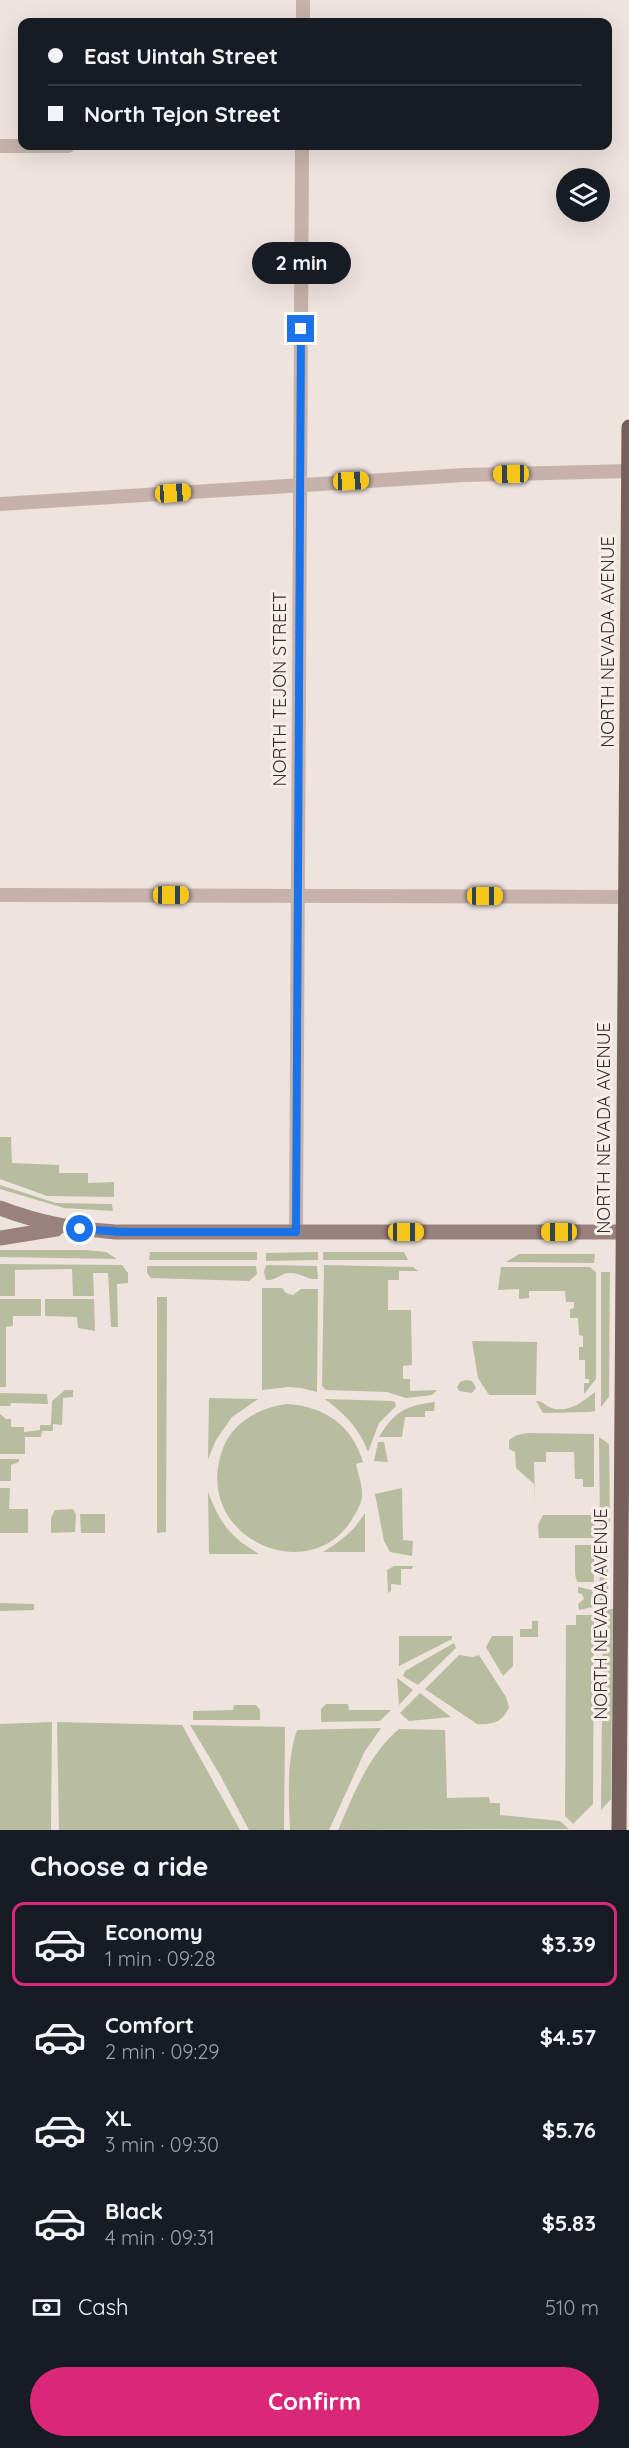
<!DOCTYPE html>
<meta charset="utf-8">
<style>
body{margin:0;font-family:Quicksand,sans-serif;background:#242831;color:#f1f3f6;height:100vh;display:flex;flex-direction:column;font-size:22px;white-space:nowrap}
*{box-sizing:border-box;margin:0}
p{font-size:20px;color:#9ea1a6}
.icon{flex:none;width:33px;height:33px;fill:none;stroke:currentColor;stroke-width:2;stroke-linecap:round;stroke-linejoin:round}
.map{position:relative;height:1830px;overflow:hidden}
.details{display:flex;flex-direction:column;background:#171b24;flex:1}
.details>*{flex:none}
.guide{position:absolute;left:18px;top:18px;width:594px;height:132px;border-radius:12px;box-shadow:0 6px 24px #0002;display:grid;align-content:center;height:132px;padding:0 30px;background:#171b24}
.controls{position:absolute;left:556px;top:168px;display:grid;gap:12px}
.controls a{display:grid;place-items:center;width:54px;height:54px;border-radius:50%;background:#171b24;box-shadow:0 6px 24px #0002;font-size:30px}
.end{position:absolute;width:27px;height:27px;margin:-14px;border:8px solid #1a73e8;background:#fff;box-shadow:0 0 0 3px #fff}
.from{border-radius:50%}
.bubble{position:absolute;height:42px;border-radius:21px;background:#171b24;box-shadow:0 6px 24px #0002;font-size:20px;font-weight:700;line-height:42px;text-align:center}
.car{position:absolute;width:18px;height:36px;margin:-18px -9px;border-radius:8px;box-shadow:0 0 4px 2px #0007;background:linear-gradient(#f5c518 24%,#345 0 40%,#f5c518 0 76%,#345 0 86%,#f5c518 0)}
.guide b{display:flex;align-items:center;gap:21px;height:57px;font-size:22px}
.guide b+b{border-top:2px solid #363941}
.guide i{width:15px;height:15px;background:#f1f3f6}
ul{padding:0;list-style:none}
li{display:flex;align-items:center;gap:18px;height:84px;margin:0 12px 9px;padding:0 18px;border:3px solid transparent;border-radius:12px}
li div{flex:1}
li b{display:block;font-size:22px}
li em{font-style:normal;font-weight:700}
li.current{border-color:#db2777}
li>.icon{width:54px;height:54px;stroke-width:1.5}
h2{padding:0 30px;font-size:27px;line-height:72px}
.pay{display:flex;align-items:center;gap:15px;height:66px;padding:0 30px;font-size:22px}
.pay p{margin-inline-start:auto}
.action{display:flex;gap:12px;margin-top:auto;padding:12px 30px}
.action a{flex:1;height:69px;border-radius:36px;background:#db2777;color:#fff;font-size:24px;font-weight:700;line-height:69px;text-align:center}
.map>svg:first-child{display:block}
.green{fill:#b9bd9f}
.lines{fill:none;stroke-linecap:round;stroke-linejoin:round}
.minor{stroke:#c6b2ab;stroke-width:14}
.secondary{stroke:#99817d;stroke-width:15}
.primary{stroke:#75605c;stroke-width:15}
.route{stroke:#1a73e8;stroke-width:8}
.labels{text-anchor:middle;stroke-width:6;stroke-linejoin:round;paint-order:stroke}
.street-label{font-size:18px;fill:#352b29;stroke:#f7eeea}
</style>
<div class="map">
<svg width="629" height="1830" viewBox="0 0 629 1830">
<rect width="100%" height="100%" fill="#efe3de"/>
<g class="green">
<polygon points="0,1137 11,1137 12,1163 59,1165 59,1173 88,1173 88,1183 114,1182 114,1197 47,1196 0,1179"/>
<polygon points="0,1185 56,1203 112,1204 113,1211 64,1208 0,1189"/>
<polygon points="0,1250 86,1250 106,1252 117,1259 0,1257"/>
<polygon points="150,1252 257,1252 257,1260 149,1260"/>
<polygon points="318,1252 318,1260 266,1261 266,1253"/>
<polygon points="323,1252 404,1252 408,1260 323,1260"/>
<polygon points="519,1254 595,1254 594,1263 506,1262"/>
<polygon points="0,1264 122,1265 128,1273 128,1283 117,1284 118,1327 111,1327 108,1273 93,1273 94,1296 73,1296 72,1269 15,1270 15,1296 0,1296"/>
<path d="M 266,1265 L 317,1266 L 318,1279 C 307,1280 300,1272 289,1273 C 279,1274 276,1281 266,1280 L 264,1272 Z"/>
<polygon points="324,1265 413,1267 418,1271 399,1271 399,1280 388,1280 388,1310 411,1310 412,1365 403,1366 403,1379 410,1379 410,1391 437,1390 432,1395 406,1398 387,1392 326,1390 322,1386"/>
<polygon points="147,1266 256,1266 257,1274 249,1281 151,1278 147,1273"/>
<polygon points="501,1267 590,1267 596,1272 596,1379 584,1394 584,1383 589,1383 589,1379 585,1379 585,1360 579,1360 579,1347 583,1347 583,1336 579,1335 578,1318 570,1318 570,1309 574,1308 574,1302 566,1302 565,1291 529,1291 529,1298 519,1299 519,1289 498,1290"/>
<polygon points="601,1272 610,1272 609,1397 601,1407"/>
<polygon points="262,1288 282,1288 286,1293 293,1295 301,1289 318,1289 317,1392 301,1388 288,1387 262,1390"/>
<polygon points="157,1297 167,1297 166,1532 157,1533"/>
<polygon points="0,1299 41,1299 41,1316 13,1316 13,1326 6,1327 6,1387 0,1387"/>
<polygon points="45,1299 94,1299 95,1331 78,1328 77,1317 45,1316"/>
<polygon points="472,1341 537,1342 536,1395 489,1395 478,1378"/>
<polygon points="466,1380 472,1381 476,1388 472,1393 459,1391 457,1387 460,1382"/>
<polygon points="65,1390 73,1390 73,1397 63,1398 62,1425 53,1424 53,1431 42,1431 41,1437 25,1437 25,1454 0,1454 0,1414 6,1419 11,1419 11,1427 24,1427 24,1432 40,1430 40,1425 51,1425 52,1401"/>
<path d="M 595,1392 L 595,1411 L 589,1412 L 543,1413 L 536,1401 C 543,1401 543,1404 549,1407 C 567,1415 582,1402 595,1392 Z"/>
<polygon points="0,1393 47,1394 48,1404 11,1403 10,1406 0,1406"/>
<polygon points="209,1398 258,1399 232,1417 216,1440 208,1459"/>
<path d="M 325,1399 L 392,1401 L 395,1402 L 396,1406 L 379,1423 L 368,1452 C 360,1429 345,1414 325,1399 Z"/>
<path d="M 435,1402 L 434,1411 L 425,1411 L 425,1417 L 405,1417 L 402,1437 L 379,1437 C 395,1411 405,1406 435,1402 Z"/>
<path d="M 288,1404 C 325,1407 352,1425 363,1462 L 356,1464 C 358,1474 363,1486 362,1496 C 362,1504 355,1514 351,1521 C 307,1589 190,1536 223,1448 C 234,1421 261,1407 288,1404 Z"/>
<polygon points="528,1433 594,1434 594,1487 583,1487 583,1479 575,1479 574,1452 546,1452 546,1462 534,1462 535,1503 534,1484 516,1468 515,1452 509,1449 509,1440 517,1435"/>
<polygon points="599,1437 609,1444 610,1527 600,1527"/>
<polygon points="378,1442 384,1442 388,1462 374,1461"/>
<polygon points="0,1459 19,1459 19,1462 11,1465 11,1481 0,1481"/>
<polygon points="0,1488 10,1488 9,1509 28,1509 28,1533 0,1533"/>
<polygon points="402,1488 403,1540 413,1541 412,1556 390,1552 384,1541 375,1494"/>
<path d="M 208,1492 C 220,1523 230,1537 259,1554 L 209,1554 Z"/>
<polygon points="73,1509 76,1515 75,1532 51,1533 51,1518 55,1510"/>
<path d="M 365,1513 L 365,1552 L 323,1552 C 341,1541 354,1531 365,1513 Z"/>
<polygon points="80,1514 105,1514 105,1533 81,1533"/>
<polygon points="543,1515 595,1515 595,1538 539,1538 538,1525"/>
<polygon points="575,1545 594,1545 594,1582 577,1582 575,1574"/>
<polygon points="599,1546 608,1546 608,1600 600,1600"/>
<polygon points="394,1566 413,1566 412,1569 401,1569 401,1585 391,1584 391,1591 388,1593 387,1570"/>
<polygon points="578,1587 592,1590 594,1600 593,1607 579,1610 578,1604 584,1599 582,1594 578,1593"/>
<polygon points="0,1603 34,1604 34,1610 0,1611"/>
<polygon points="603,1609 613,1609 611,1799 601,1810"/>
<polygon points="576,1615 594,1615 593,1804 573,1824 565,1816 566,1625 576,1625"/>
<polygon points="532,1621 538,1621 538,1637 520,1637 520,1629 532,1629"/>
<polygon points="399,1636 452,1636 452,1639 399,1666"/>
<polygon points="492,1636 513,1636 513,1666 503,1676 486,1647"/>
<polygon points="454,1643 456,1648 418,1685 403,1676 405,1671"/>
<path d="M 459,1655 L 473,1657 L 479,1655 L 506,1697 L 509,1707 C 503,1722 493,1725 477,1724 L 425,1689 Z"/>
<polygon points="397,1678 413,1690 399,1705"/>
<polygon points="420,1693 451,1717 409,1721 400,1713"/>
<polygon points="326,1704 348,1704 349,1710 391,1710 380,1721 321,1722 321,1709"/>
<polygon points="234,1705 256,1705 260,1710 260,1720 193,1720 193,1711 233,1710"/>
<polygon points="52,1722 51,1830 0,1830 0,1724"/>
<polygon points="57,1722 182,1725 240,1830 59,1830"/>
<polygon points="190,1725 285,1727 284,1830 249,1830 220,1775"/>
<path d="M 381,1728 L 365,1751 L 329,1830 L 290,1830 C 289,1797 286,1762 297,1730 Z"/>
<path d="M 399,1729 L 445,1730 L 447,1798 L 489,1797 L 490,1803 L 500,1803 L 500,1815 L 560,1821 L 569,1829 L 338,1830 C 354,1794 368,1755 399,1729 Z"/>
</g>
<g class="lines">
<g class="minor">
<polyline points="303,22 303,0"/>
<polyline points="0,146 68,146"/>
<polyline points="0,504 464,475 629,471"/>
<polyline points="0,895 629,897"/>
<polyline points="296,1232 302,146"/>
</g>
<g class="secondary">
<path d="M 0,1208 C 42,1224 71,1228 115,1232 L 629,1232"/>
<polyline points="0,1238 56,1229"/>
</g>
<polyline class="primary" points="619,1830 629,427"/>
</g>
<g class="lines">
<polyline class="route" points="80,1229 123,1232 296,1232 301,329"/>
</g>
<g class="labels">
<g class="street-label">
<text transform="translate(608 642) rotate(-90)" y="6">NORTH NEVADA AVENUE</text>
<text transform="translate(280 689) rotate(-90)" y="6">NORTH TEJON STREET</text>
<text transform="translate(604 1128) rotate(-90)" y="6">NORTH NEVADA AVENUE</text>
<text transform="translate(601 1614) rotate(-90)" y="6">NORTH NEVADA AVENUE</text>
</g>
</g>
</svg>
<div class="controls">
<a><svg class="icon" aria-label="layers" viewBox="0 0 24 24"><path d="M12 4l9 5-9 5-9-5zM3 14l9 5 9-5"/></svg></a>
</div>
<i class="end from" style="left:80px;top:1229px"></i>
<i class="end" style="left:301px;top:329px"></i>
<div class="bubble" style="left:252px;top:242px;width:99px">2 min</div>
<i class="car" style="left:511px;top:474px;rotate:269deg"></i>
<i class="car" style="left:351px;top:481px;rotate:87deg"></i>
<i class="car" style="left:173px;top:493px;rotate:86deg"></i>
<i class="car" style="left:171px;top:895px;rotate:90deg"></i>
<i class="car" style="left:485px;top:896px;rotate:90deg"></i>
<i class="car" style="left:406px;top:1232px;rotate:90deg"></i>
<i class="car" style="left:559px;top:1232px;rotate:270deg"></i>
<div class="guide">
<b><i class="from"></i>East Uintah Street</b>
<b><i></i>North Tejon Street</b>
</div>
</div>
<section class="details">
<h2>Choose a ride</h2>
<ul>
<li class="current"><svg class="icon" aria-label="car" viewBox="0 0 24 24"><path d="M5 17H2v-5l4-1 3-4h7l3 4 3 1v5h-3M9 17h6M6 11h13"/><circle cx="7" cy="17" r="2"/><circle cx="17" cy="17" r="2"/></svg><div><b>Economy</b><p>1 min · 09:28</p></div><em>$3.39</em></li>
<li><svg class="icon" aria-label="car" viewBox="0 0 24 24"><path d="M5 17H2v-5l4-1 3-4h7l3 4 3 1v5h-3M9 17h6M6 11h13"/><circle cx="7" cy="17" r="2"/><circle cx="17" cy="17" r="2"/></svg><div><b>Comfort</b><p>2 min · 09:29</p></div><em>$4.57</em></li>
<li><svg class="icon" aria-label="car" viewBox="0 0 24 24"><path d="M5 17H2v-5l4-1 3-4h7l3 4 3 1v5h-3M9 17h6M6 11h13"/><circle cx="7" cy="17" r="2"/><circle cx="17" cy="17" r="2"/></svg><div><b>XL</b><p>3 min · 09:30</p></div><em>$5.76</em></li>
<li><svg class="icon" aria-label="car" viewBox="0 0 24 24"><path d="M5 17H2v-5l4-1 3-4h7l3 4 3 1v5h-3M9 17h6M6 11h13"/><circle cx="7" cy="17" r="2"/><circle cx="17" cy="17" r="2"/></svg><div><b>Black</b><p>4 min · 09:31</p></div><em>$5.83</em></li>
</ul>
<div class="pay"><svg class="icon" aria-label="cash" viewBox="0 0 24 24"><path d="M3 7h18v10H3z"/><circle cx="12" cy="12" r="2"/></svg>Cash<p>510 m</p></div>
<div class="action"><a>Confirm</a></div>
</section>
